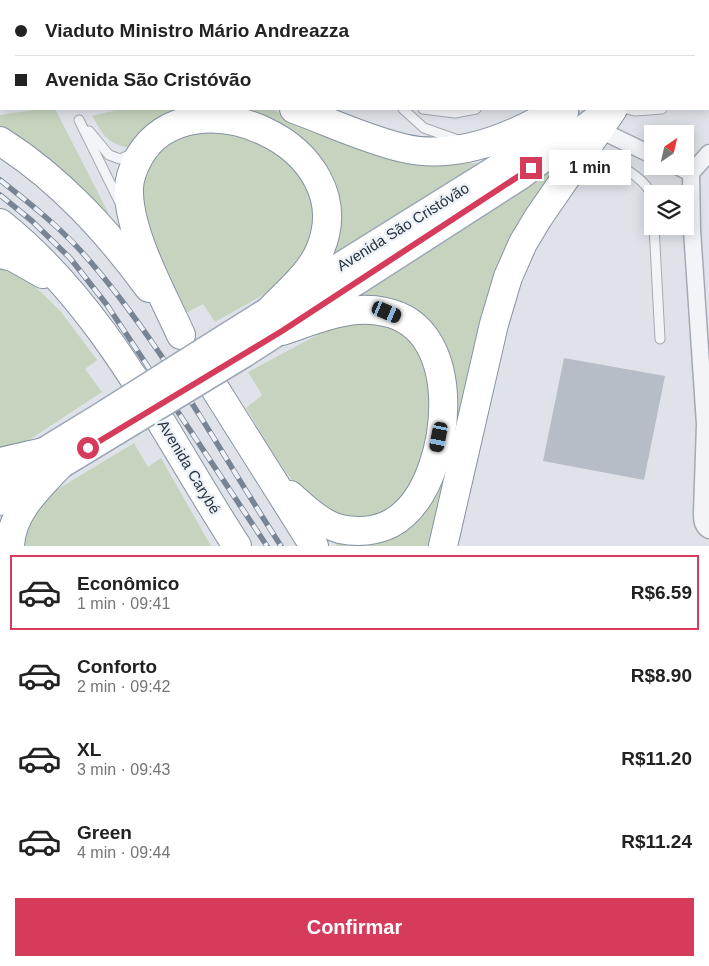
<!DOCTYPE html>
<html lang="pt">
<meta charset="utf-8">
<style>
body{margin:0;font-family:Helvetica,sans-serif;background:#f2f2f2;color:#222;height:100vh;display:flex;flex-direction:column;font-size:19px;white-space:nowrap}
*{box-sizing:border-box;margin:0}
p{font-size:16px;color:#767676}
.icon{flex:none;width:28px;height:28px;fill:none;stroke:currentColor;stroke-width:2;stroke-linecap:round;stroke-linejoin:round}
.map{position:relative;height:546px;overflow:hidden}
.drawer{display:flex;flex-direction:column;background:#fff;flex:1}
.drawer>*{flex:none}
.guide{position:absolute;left:0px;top:0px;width:710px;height:110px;box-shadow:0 2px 12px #0003;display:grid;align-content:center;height:110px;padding:0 15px;background:#fff}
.needle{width:32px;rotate:34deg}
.tools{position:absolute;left:644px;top:125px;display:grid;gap:10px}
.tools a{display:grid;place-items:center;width:50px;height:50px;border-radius:0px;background:#fff;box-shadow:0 2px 12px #0003;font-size:25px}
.end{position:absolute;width:22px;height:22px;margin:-11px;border:6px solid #d73b5b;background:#fff;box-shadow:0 0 0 2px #fff}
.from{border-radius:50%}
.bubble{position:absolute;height:35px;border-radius:0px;background:#fff;box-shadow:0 2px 12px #0003;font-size:16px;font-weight:700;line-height:35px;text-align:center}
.car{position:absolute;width:15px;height:30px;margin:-15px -8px;border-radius:6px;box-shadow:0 0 4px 1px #0007;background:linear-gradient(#222 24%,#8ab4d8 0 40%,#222 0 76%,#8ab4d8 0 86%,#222 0)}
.guide b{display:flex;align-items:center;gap:18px;height:48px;font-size:19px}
.guide b+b{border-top:1px solid #e0e0e0}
.guide i{width:12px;height:12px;background:#222}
ul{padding:9px 0 0;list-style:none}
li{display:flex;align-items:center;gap:15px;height:75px;margin:0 10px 8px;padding:0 5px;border:2px solid transparent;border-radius:0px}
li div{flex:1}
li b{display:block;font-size:19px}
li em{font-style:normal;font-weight:700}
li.on{border-color:#d73b5b}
li>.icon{width:45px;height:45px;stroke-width:1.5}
.cta{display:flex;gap:10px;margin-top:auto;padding:10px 15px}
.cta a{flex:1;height:58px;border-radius:0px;background:#d73b5b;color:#fff;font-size:20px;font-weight:700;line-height:58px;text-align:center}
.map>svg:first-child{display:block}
.green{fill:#c6d4bf}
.building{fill:#b6bdc6}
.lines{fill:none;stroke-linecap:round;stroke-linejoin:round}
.lane-casing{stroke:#a4aab3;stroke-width:11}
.street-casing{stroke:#a4aab3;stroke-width:19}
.primary-casing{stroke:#9da8b6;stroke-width:29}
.highway-casing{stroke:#8592a1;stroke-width:30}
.lane{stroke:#f2f4f7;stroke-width:9}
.street{stroke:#f2f4f7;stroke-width:16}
.secondary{stroke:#fff;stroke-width:24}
.primary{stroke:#fff;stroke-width:26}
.highway{stroke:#fff;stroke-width:28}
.rail-casing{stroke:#778494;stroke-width:5.5}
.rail{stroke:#eef2f7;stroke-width:4;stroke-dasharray:11;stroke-linecap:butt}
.primary-bridge-casing{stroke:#9da8b6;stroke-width:29;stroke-linecap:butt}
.primary-bridge{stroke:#fff;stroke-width:26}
.route{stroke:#d73b5b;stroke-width:6}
.labels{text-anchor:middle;stroke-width:5;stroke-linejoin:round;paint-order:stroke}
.street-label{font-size:15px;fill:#273241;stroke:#eef2f7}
</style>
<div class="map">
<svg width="709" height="546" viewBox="0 0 709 546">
<rect width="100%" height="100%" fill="#dfe3e9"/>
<g class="green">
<polygon points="41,109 55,109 109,214 0,130 0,115"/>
<path d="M 120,109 L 271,109 L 321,130 L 364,151 L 419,164 L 487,163 L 325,262 L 334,235 L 283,131 L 152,129 L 129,148 C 106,143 103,134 92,116 Z"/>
<polygon points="222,128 292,156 322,217 294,274 270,291 215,322 203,304 186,313 155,260 138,179 169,135"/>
<polygon points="564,161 480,326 433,546 337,546 329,537 401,532 452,380 372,299 358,296"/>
<polygon points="0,265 20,271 61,312 97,360 85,369 102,392 6,455 0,455"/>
<path d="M 368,316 L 425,346 L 437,411 L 414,494 L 360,526 C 352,524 341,523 334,519 C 294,496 270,446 246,408 L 262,395 L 248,372 L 334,326 Z"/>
<polygon points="134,443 148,467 161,458 211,546 19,546 38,501"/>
</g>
<polygon class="building" points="564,358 665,376 644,480 543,461"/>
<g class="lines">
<g class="lane-casing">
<g id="lane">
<polyline points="41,0 41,1"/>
<polyline points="167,0 167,1"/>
<polyline points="336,0 336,1"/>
<polyline points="633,1 634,0"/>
<polyline points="403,109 424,128 458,140"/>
<polyline points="423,109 455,113 476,109"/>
<polyline points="627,109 635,111 662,109"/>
<polyline points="79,120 120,203"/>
<polyline points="89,131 109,155 120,159 133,153"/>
<path d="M 590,150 C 609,161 648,176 652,198"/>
<polyline points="654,226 660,339"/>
</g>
</g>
<g class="street-casing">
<g id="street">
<polyline points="600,130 652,155"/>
<path d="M 709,153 L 691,173 L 692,230 L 705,424 L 702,513 C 702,519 702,526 709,530"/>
<polyline points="677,166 691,173"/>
</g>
</g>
<g class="primary-casing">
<g id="primary">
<polyline points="671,1 672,0"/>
<polyline points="708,1 709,0"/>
<polyline points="231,334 494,170 530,144 565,112"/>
<polyline points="244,354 522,175 609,109"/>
<polyline points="0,478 106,413"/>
<polyline points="0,502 117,431"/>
</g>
</g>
<g class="highway-casing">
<g id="highway">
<polyline points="0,92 1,92"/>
<path d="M 294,109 C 330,122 365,139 403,148 C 457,161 513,137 559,109"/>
<path d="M 0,141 C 60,179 107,231 149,288"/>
<path d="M 0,223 C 107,308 164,434 237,546"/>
<polyline points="0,254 13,257 43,274"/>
<path d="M 282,331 C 315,320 349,304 385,312 C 467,328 452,471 404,514 C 387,530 363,534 340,529 C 321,524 305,508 290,495"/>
<path d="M 181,335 C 163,295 130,236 129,193 C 128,180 133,168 139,157 C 188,70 364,144 320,250 C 310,274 286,293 269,311"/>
<polyline points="195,357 314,546"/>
<polyline points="0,462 44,452"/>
<path d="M 10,546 C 11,513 38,488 60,465"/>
<polyline points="443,546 494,324 508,277 523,243 538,218 613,109"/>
</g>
</g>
<use href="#lane" class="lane"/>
<use href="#street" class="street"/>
<polyline class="secondary" points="0,64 1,64"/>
<use href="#primary" class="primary"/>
<use href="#highway" class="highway"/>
<g class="rail-casing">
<g id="rail">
<path d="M 0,180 C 28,202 56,224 80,250 C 158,336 218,449 281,546"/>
<polyline points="0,195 32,221 70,258 107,305 267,546"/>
</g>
</g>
<use href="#rail" class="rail"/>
<g class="primary-bridge-casing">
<g id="primary-bridge">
<polyline points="106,413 231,334"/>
<polyline points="117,431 244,354"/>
</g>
</g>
<use href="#primary-bridge" class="primary-bridge"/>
</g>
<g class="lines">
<polyline class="route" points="88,448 282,331 531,168"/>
</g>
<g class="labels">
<g class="street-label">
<text transform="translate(403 227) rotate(-32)" y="5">Avenida São Cristóvão</text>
<text transform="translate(189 467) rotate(59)" y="5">Avenida Carybé</text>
</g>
</g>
</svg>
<div class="tools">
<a><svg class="needle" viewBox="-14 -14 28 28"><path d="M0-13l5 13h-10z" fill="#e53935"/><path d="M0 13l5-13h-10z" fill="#767676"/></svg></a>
<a><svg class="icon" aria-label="layers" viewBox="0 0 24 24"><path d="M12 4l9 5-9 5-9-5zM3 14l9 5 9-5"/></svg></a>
</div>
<i class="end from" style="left:88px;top:448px"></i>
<i class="end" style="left:531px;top:168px"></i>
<div class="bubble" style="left:549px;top:150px;width:82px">1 min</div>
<i class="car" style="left:387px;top:312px;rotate:113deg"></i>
<i class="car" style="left:439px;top:437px;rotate:191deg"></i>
<div class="guide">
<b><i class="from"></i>Viaduto Ministro Mário Andreazza</b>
<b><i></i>Avenida São Cristóvão</b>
</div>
</div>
<section class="drawer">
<ul>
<li class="on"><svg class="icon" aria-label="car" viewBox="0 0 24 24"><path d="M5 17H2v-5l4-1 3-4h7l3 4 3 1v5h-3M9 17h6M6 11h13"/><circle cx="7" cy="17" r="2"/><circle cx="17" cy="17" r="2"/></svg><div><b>Econômico</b><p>1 min · 09:41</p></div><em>R$6.59</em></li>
<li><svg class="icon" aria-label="car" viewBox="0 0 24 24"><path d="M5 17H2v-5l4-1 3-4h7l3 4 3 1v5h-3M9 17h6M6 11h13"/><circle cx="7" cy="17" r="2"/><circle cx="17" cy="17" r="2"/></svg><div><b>Conforto</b><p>2 min · 09:42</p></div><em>R$8.90</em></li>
<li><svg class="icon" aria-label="car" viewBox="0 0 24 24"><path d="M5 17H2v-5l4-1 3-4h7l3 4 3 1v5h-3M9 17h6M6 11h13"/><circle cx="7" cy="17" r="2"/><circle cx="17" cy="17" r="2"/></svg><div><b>XL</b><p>3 min · 09:43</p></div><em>R$11.20</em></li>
<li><svg class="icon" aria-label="car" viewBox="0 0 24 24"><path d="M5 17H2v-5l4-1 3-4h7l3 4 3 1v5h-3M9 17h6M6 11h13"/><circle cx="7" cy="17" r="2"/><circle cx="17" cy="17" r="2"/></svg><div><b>Green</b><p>4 min · 09:44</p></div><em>R$11.24</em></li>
</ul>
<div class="cta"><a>Confirmar</a></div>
</section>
